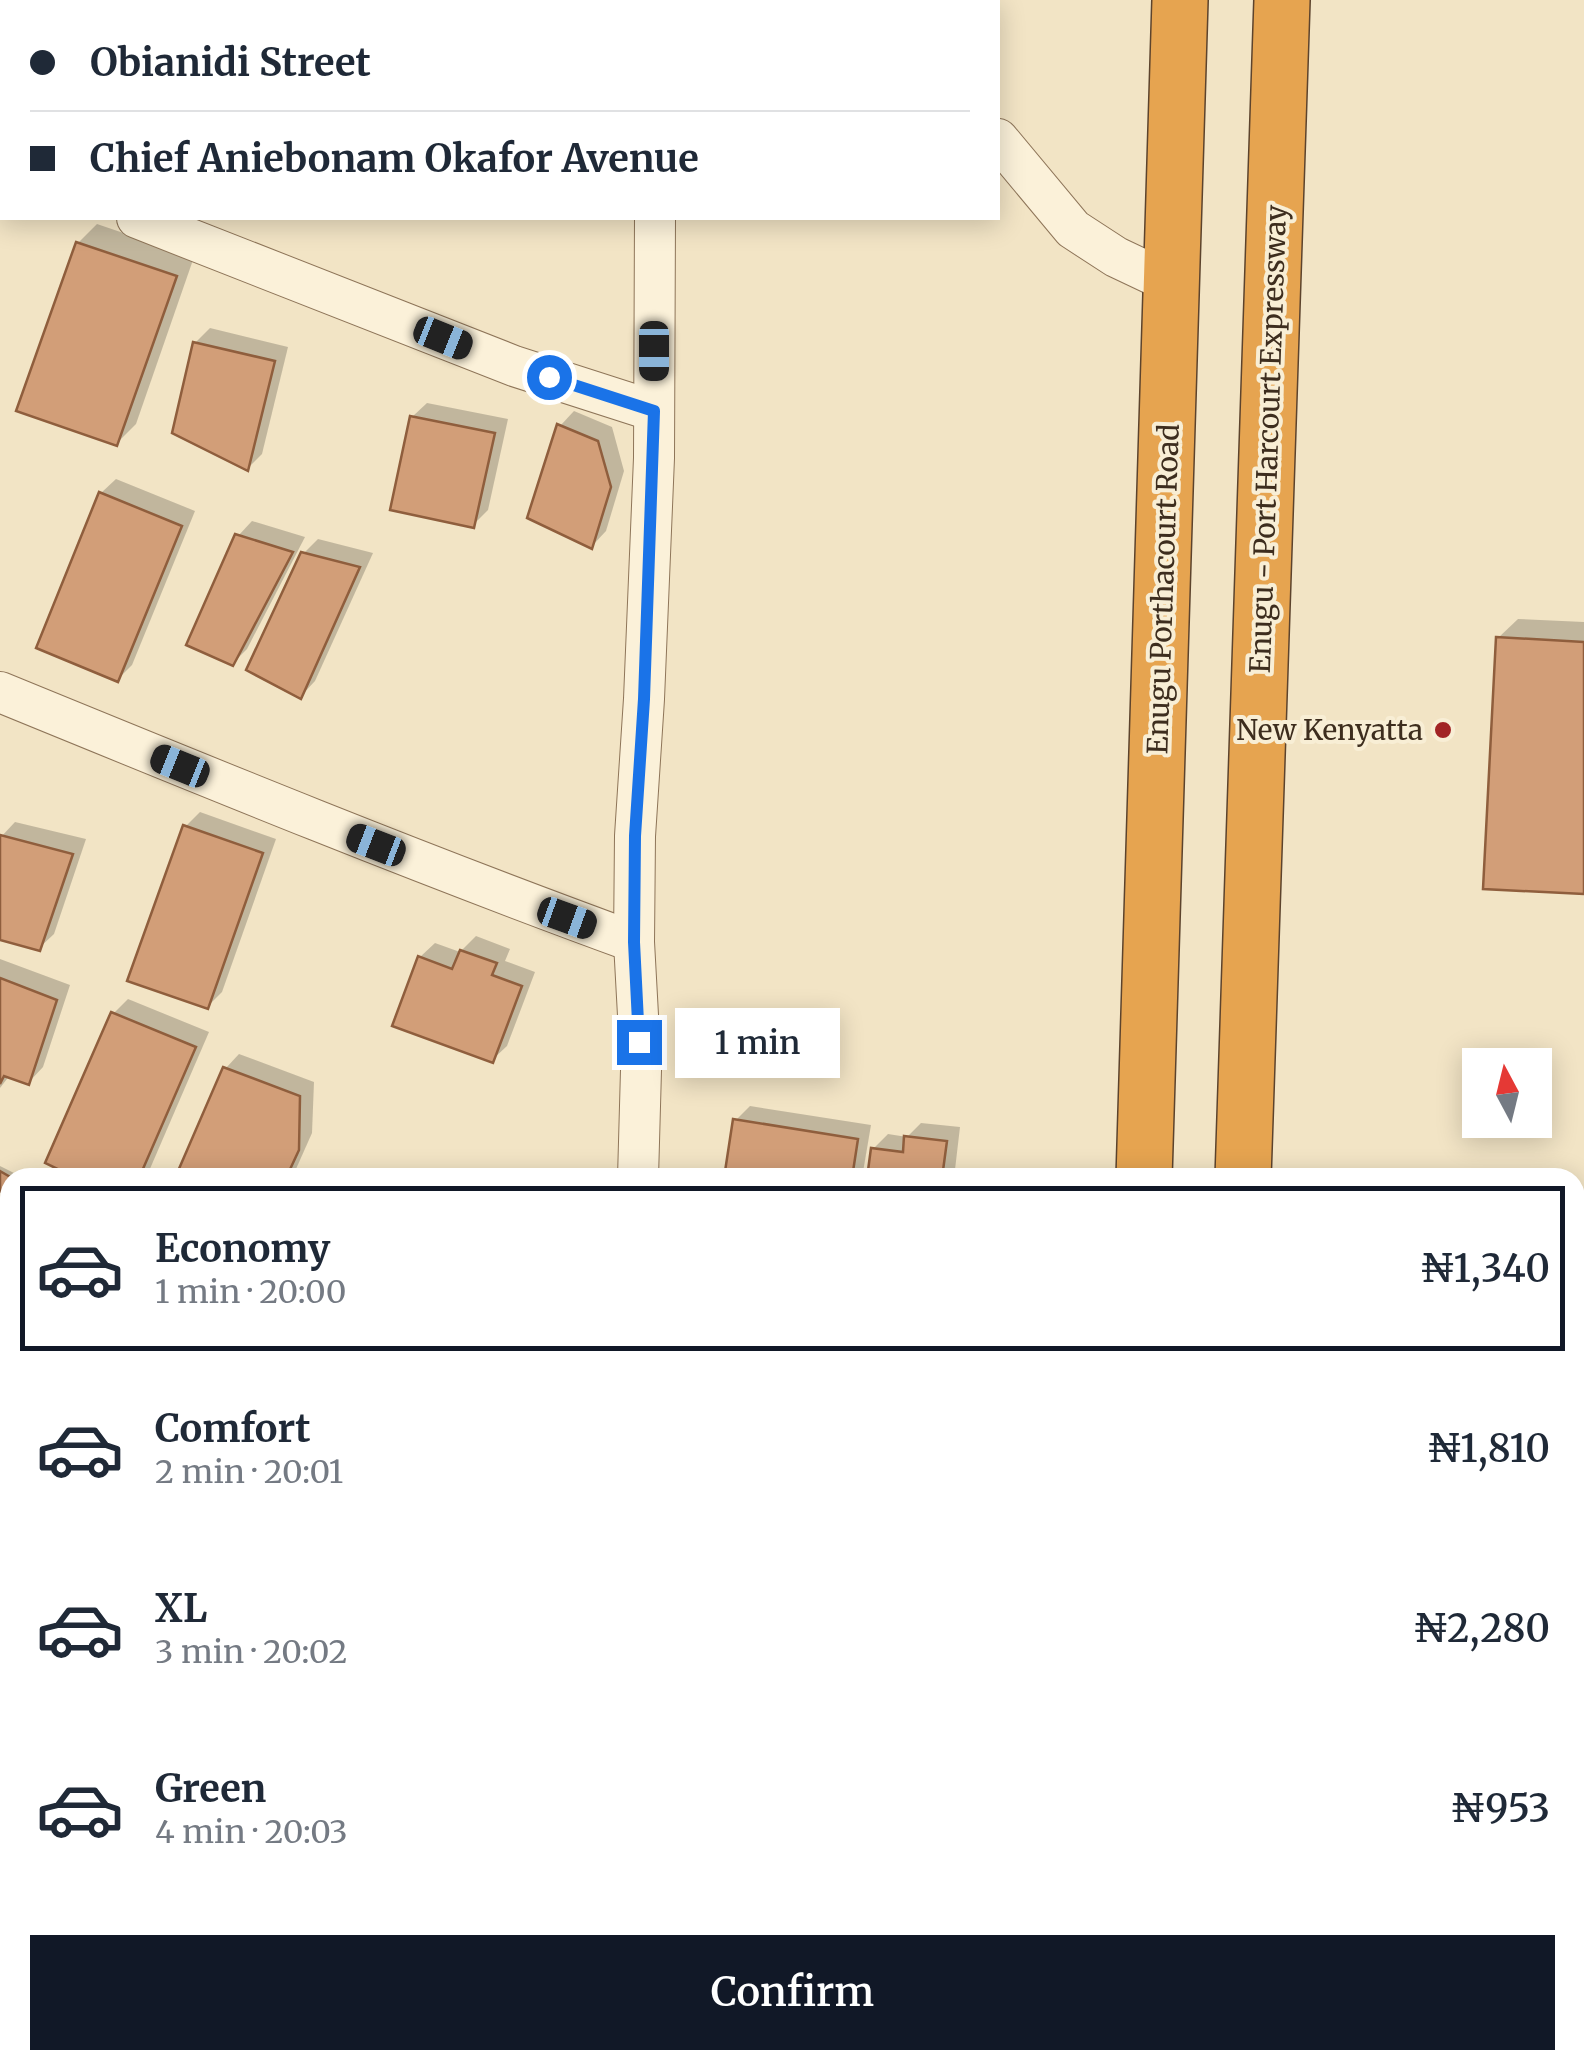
<!DOCTYPE html>
<meta charset="utf-8">
<style>
body{margin:0;font-family:Merriweather,serif;background:#f6f6f7;color:#1f2937;height:100vh;display:flex;flex-direction:column;font-size:38px;white-space:nowrap}
*{box-sizing:border-box;margin:0}
p{font-size:32px;color:#747a83}
.icon{flex:none;width:55px;height:55px;fill:none;stroke:currentColor;stroke-width:2;stroke-linecap:round;stroke-linejoin:round}
.map{position:relative;flex:1;overflow:hidden}
.drawer{position:absolute;left:0px;top:1168px;width:1585px;height:902px;display:flex;flex-direction:column;background:#fff;border-radius:30px 30px 0 0;box-shadow:0 5px 25px #0003}
.drawer>*{flex:none}
.top-card{position:absolute;left:0px;top:0px;width:1000px;height:220px;box-shadow:0 5px 25px #0003;display:grid;align-content:center;height:220px;padding:0 30px;background:#fff}
.needle{width:65px;rotate:353deg}
.buttons{position:absolute;left:1462px;top:1048px;display:grid;gap:20px}
.buttons a{display:grid;place-items:center;width:90px;height:90px;border-radius:0px;background:#fff;box-shadow:0 5px 25px #0003;font-size:50px}
.end{position:absolute;width:45px;height:45px;margin:-22px;border:12px solid #1a73e8;background:#fff;box-shadow:0 0 0 5px #fff}
.from{border-radius:50%}
.bubble{position:absolute;height:70px;border-radius:0px;background:#fff;box-shadow:0 5px 25px #0003;font-size:32px;font-weight:600;line-height:70px;text-align:center}
.car{position:absolute;width:30px;height:60px;margin:-30px -15px;border-radius:12px;box-shadow:0 0 8px 2px #0007;background:linear-gradient(#222 24%,#8ab4d8 0 40%,#222 0 76%,#8ab4d8 0 86%,#222 0)}
.top-card b{display:flex;align-items:center;gap:35px;height:95px;font-size:38px}
.top-card b+b{border-top:2px solid #e0e1e3}
.top-card i{width:25px;height:25px;background:#1f2937}
ul{padding:18px 0 0;list-style:none}
li{display:flex;align-items:center;gap:30px;height:165px;margin:0 20px 15px;padding:0 10px;border:5px solid transparent;border-radius:0px}
li div{flex:1}
li b{display:block;font-size:38px}
li em{font-style:normal;font-weight:600}
li.active{border-color:#111827}
li>.icon{width:90px;height:90px;stroke-width:1.5}
.cta{display:flex;gap:20px;margin-top:auto;padding:20px 30px}
.cta a{flex:1;height:115px;border-radius:0px;background:#111827;color:#fff;font-size:40px;font-weight:600;line-height:115px;text-align:center}
.map>svg:first-child{display:block}
.shadow{fill:#0003}
.building{fill:#d29e78;stroke:#8f5e3d;stroke-width:2.5}
.lines{fill:none;stroke-linecap:round;stroke-linejoin:round}
.minor-casing{stroke:#8e7559;stroke-width:42}
.highway-casing{stroke:#5c432d;stroke-width:58}
.minor{stroke:#fbf1d9;stroke-width:40}
.highway{stroke:#e6a450;stroke-width:55}
.route{stroke:#1a73e8;stroke-width:12}
.poi-dot{fill:#a22425;stroke:#f8eed5;stroke-width:4}
.labels{text-anchor:middle;stroke-width:8;stroke-linejoin:round;paint-order:stroke}
.street-label{font-size:28px;fill:#3d2d1e;stroke:#f8eed5}
.poi-label{font-size:28px;fill:#3d2d1e;stroke:#f8eed5;text-anchor:end}
</style>
<div class="map">
<svg width="1584" height="2069" viewBox="0 0 1584 2069">
<rect width="100%" height="100%" fill="#f2e4c5"/>
<g class="shadow">
<polygon points="391,0 468,0 467,2 391,2"/>
<polygon points="509,0 623,0 622,2 521,2"/>
<polygon points="97,224 194,257 136,424 117,443 78,243"/>
<polygon points="210,328 288,347 262,454 248,468 195,343"/>
<polygon points="427,403 508,419 488,510 473,525 412,417"/>
<polygon points="574,411 612,427 624,471 606,531 592,546 560,426"/>
<polygon points="116,479 195,511 132,665 118,679 101,493"/>
<polygon points="252,521 305,537 247,649 233,663 238,536"/>
<polygon points="318,539 373,553 315,681 301,696 303,554"/>
<polygon points="1518,619 1584,622 1584,891 1498,638"/>
<polygon points="200,812 276,839 222,992 207,1007 185,827"/>
<polygon points="15,822 86,839 54,934 39,948 0,937 0,838"/>
<polygon points="476,936 510,949 505,961 535,972 507,1046 492,1060 420,957 435,943 460,952"/>
<polygon points="0,959 70,985 43,1067 29,1082 10,1075 0,1088"/>
<polygon points="128,999 209,1032 146,1178 82,1178 113,1014"/>
<polygon points="239,1054 314,1082 312,1133 292,1178 178,1178 225,1069"/>
<polygon points="750,1106 871,1125 862,1178 727,1178 736,1120"/>
<polygon points="921,1123 960,1127 954,1178 870,1178 873,1149 888,1134 907,1137"/>
<polygon points="0,1166 16,1174 15,1178 10,1178 10,1188 7,1192 0,1189"/>
<polygon points="0,1355 10,1358 10,1435 0,1434"/>
<polygon points="0,1445 10,1450 10,1490 0,1485"/>
<polygon points="1575,1844 1584,1846 1584,1922 1575,1956"/>
<polygon points="652,2060 676,2060 701,2069 643,2069"/>
<polygon points="1378,2060 1547,2060 1545,2069 1376,2069"/>
</g>
<g class="building">
<polygon points="389,0 454,0 453,2 388,2"/>
<polygon points="497,0 610,0 609,2 509,2"/>
<rect x="925" y="0" width="53" height="2"/>
<polygon points="76,242 177,276 117,446 16,411"/>
<polygon points="193,342 275,361 248,471 172,433"/>
<polygon points="410,416 495,433 474,528 390,510"/>
<polygon points="557,424 598,441 611,487 592,549 527,518"/>
<polygon points="99,492 182,526 118,682 36,648"/>
<polygon points="235,534 293,552 233,666 186,645"/>
<polygon points="301,552 360,567 301,699 246,670"/>
<polygon points="1496,637 1584,642 1584,894 1483,889"/>
<polygon points="183,825 263,853 208,1009 127,981"/>
<polygon points="0,835 73,854 40,951 0,940"/>
<polygon points="460,950 497,963 492,975 522,986 493,1063 392,1026 418,956 452,969"/>
<polygon points="0,978 57,1000 29,1085 4,1076 0,1084"/>
<polygon points="111,1012 196,1047 139,1178 76,1178 45,1163"/>
<polygon points="223,1067 300,1096 299,1150 286,1178 175,1178"/>
<polygon points="733,1119 858,1139 852,1178 724,1178"/>
<polygon points="904,1136 947,1141 942,1178 867,1178 871,1148 903,1152"/>
<polygon points="0,1171 12,1178 7,1195 0,1191"/>
<polygon points="0,1367 10,1370 10,1439 0,1437"/>
<polygon points="0,1458 10,1463 10,1492 0,1488"/>
<polygon points="1575,1868 1584,1870 1575,1908"/>
<polygon points="1376,2060 1535,2060 1532,2069 1373,2069"/>
</g>
<g class="lines">
<g class="minor-casing">
<g id="minor">
<polyline points="658,2 658,0"/>
<polyline points="998,139 1073,229 1116,257 1173,284"/>
<polyline points="0,163 2,164"/>
<polyline points="137,218 514,366 654,411"/>
<path d="M 0,692 C 210,778 420,864 634,942"/>
<polyline points="638,1178 641,1070 634,942 635,836 644,699 654,458 655,218"/>
<polyline points="0,1243 10,1247"/>
<polyline points="1575,1250 1584,1250"/>
<polyline points="0,1899 10,1857"/>
<polyline points="499,2069 500,2060"/>
</g>
</g>
<g class="highway-casing">
<g id="highway">
<polyline points="1144,1178 1180,0"/>
<polyline points="1243,1178 1282,0"/>
<polyline points="1037,2069 1039,2060"/>
<polyline points="1132,2069 1134,2060"/>
</g>
</g>
<use href="#minor" class="minor"/>
<use href="#highway" class="highway"/>
</g>
<g class="lines">
<polyline class="route" points="549,377 654,411 644,699 635,836 634,942 639,1042"/>
</g>
<circle class="poi-dot" cx="1443" cy="730" r="10"/>
<g class="labels">
<g class="street-label">
<text transform="translate(1268 439) rotate(-88)" y="10">Enugu - Port Harcourt Expressway</text>
<text transform="translate(1163 589) rotate(-88)" y="10">Enugu Porthacourt Road</text>
</g>
<g class="poi-label">
<text x="1423" y="740">New Kenyatta</text>
</g>
</g>
</svg>
<div class="buttons">
<a><svg class="needle" viewBox="-14 -14 28 28"><path d="M0-13l5 13h-10z" fill="#e53935"/><path d="M0 13l5-13h-10z" fill="#747a83"/></svg></a>
</div>
<i class="end from" style="left:549px;top:377px"></i>
<i class="end" style="left:639px;top:1042px"></i>
<div class="bubble" style="left:675px;top:1008px;width:165px">1 min</div>
<i class="car" style="left:443px;top:338px;rotate:112deg"></i>
<i class="car" style="left:654px;top:351px;rotate:180deg"></i>
<i class="car" style="left:180px;top:766px;rotate:292deg"></i>
<i class="car" style="left:376px;top:845px;rotate:291deg"></i>
<i class="car" style="left:567px;top:918px;rotate:110deg"></i>
<div class="top-card">
<b><i class="from"></i>Obianidi Street</b>
<b><i></i>Chief Aniebonam Okafor Avenue</b>
</div>
<section class="drawer">
<ul>
<li class="active"><svg class="icon" aria-label="car" viewBox="0 0 24 24"><path d="M5 17H2v-5l4-1 3-4h7l3 4 3 1v5h-3M9 17h6M6 11h13"/><circle cx="7" cy="17" r="2"/><circle cx="17" cy="17" r="2"/></svg><div><b>Economy</b><p>1 min · 20:00</p></div><em>₦1,340</em></li>
<li><svg class="icon" aria-label="car" viewBox="0 0 24 24"><path d="M5 17H2v-5l4-1 3-4h7l3 4 3 1v5h-3M9 17h6M6 11h13"/><circle cx="7" cy="17" r="2"/><circle cx="17" cy="17" r="2"/></svg><div><b>Comfort</b><p>2 min · 20:01</p></div><em>₦1,810</em></li>
<li><svg class="icon" aria-label="car" viewBox="0 0 24 24"><path d="M5 17H2v-5l4-1 3-4h7l3 4 3 1v5h-3M9 17h6M6 11h13"/><circle cx="7" cy="17" r="2"/><circle cx="17" cy="17" r="2"/></svg><div><b>XL</b><p>3 min · 20:02</p></div><em>₦2,280</em></li>
<li><svg class="icon" aria-label="car" viewBox="0 0 24 24"><path d="M5 17H2v-5l4-1 3-4h7l3 4 3 1v5h-3M9 17h6M6 11h13"/><circle cx="7" cy="17" r="2"/><circle cx="17" cy="17" r="2"/></svg><div><b>Green</b><p>4 min · 20:03</p></div><em>₦953</em></li>
</ul>
<div class="cta"><a>Confirm</a></div>
</section>
</div>
